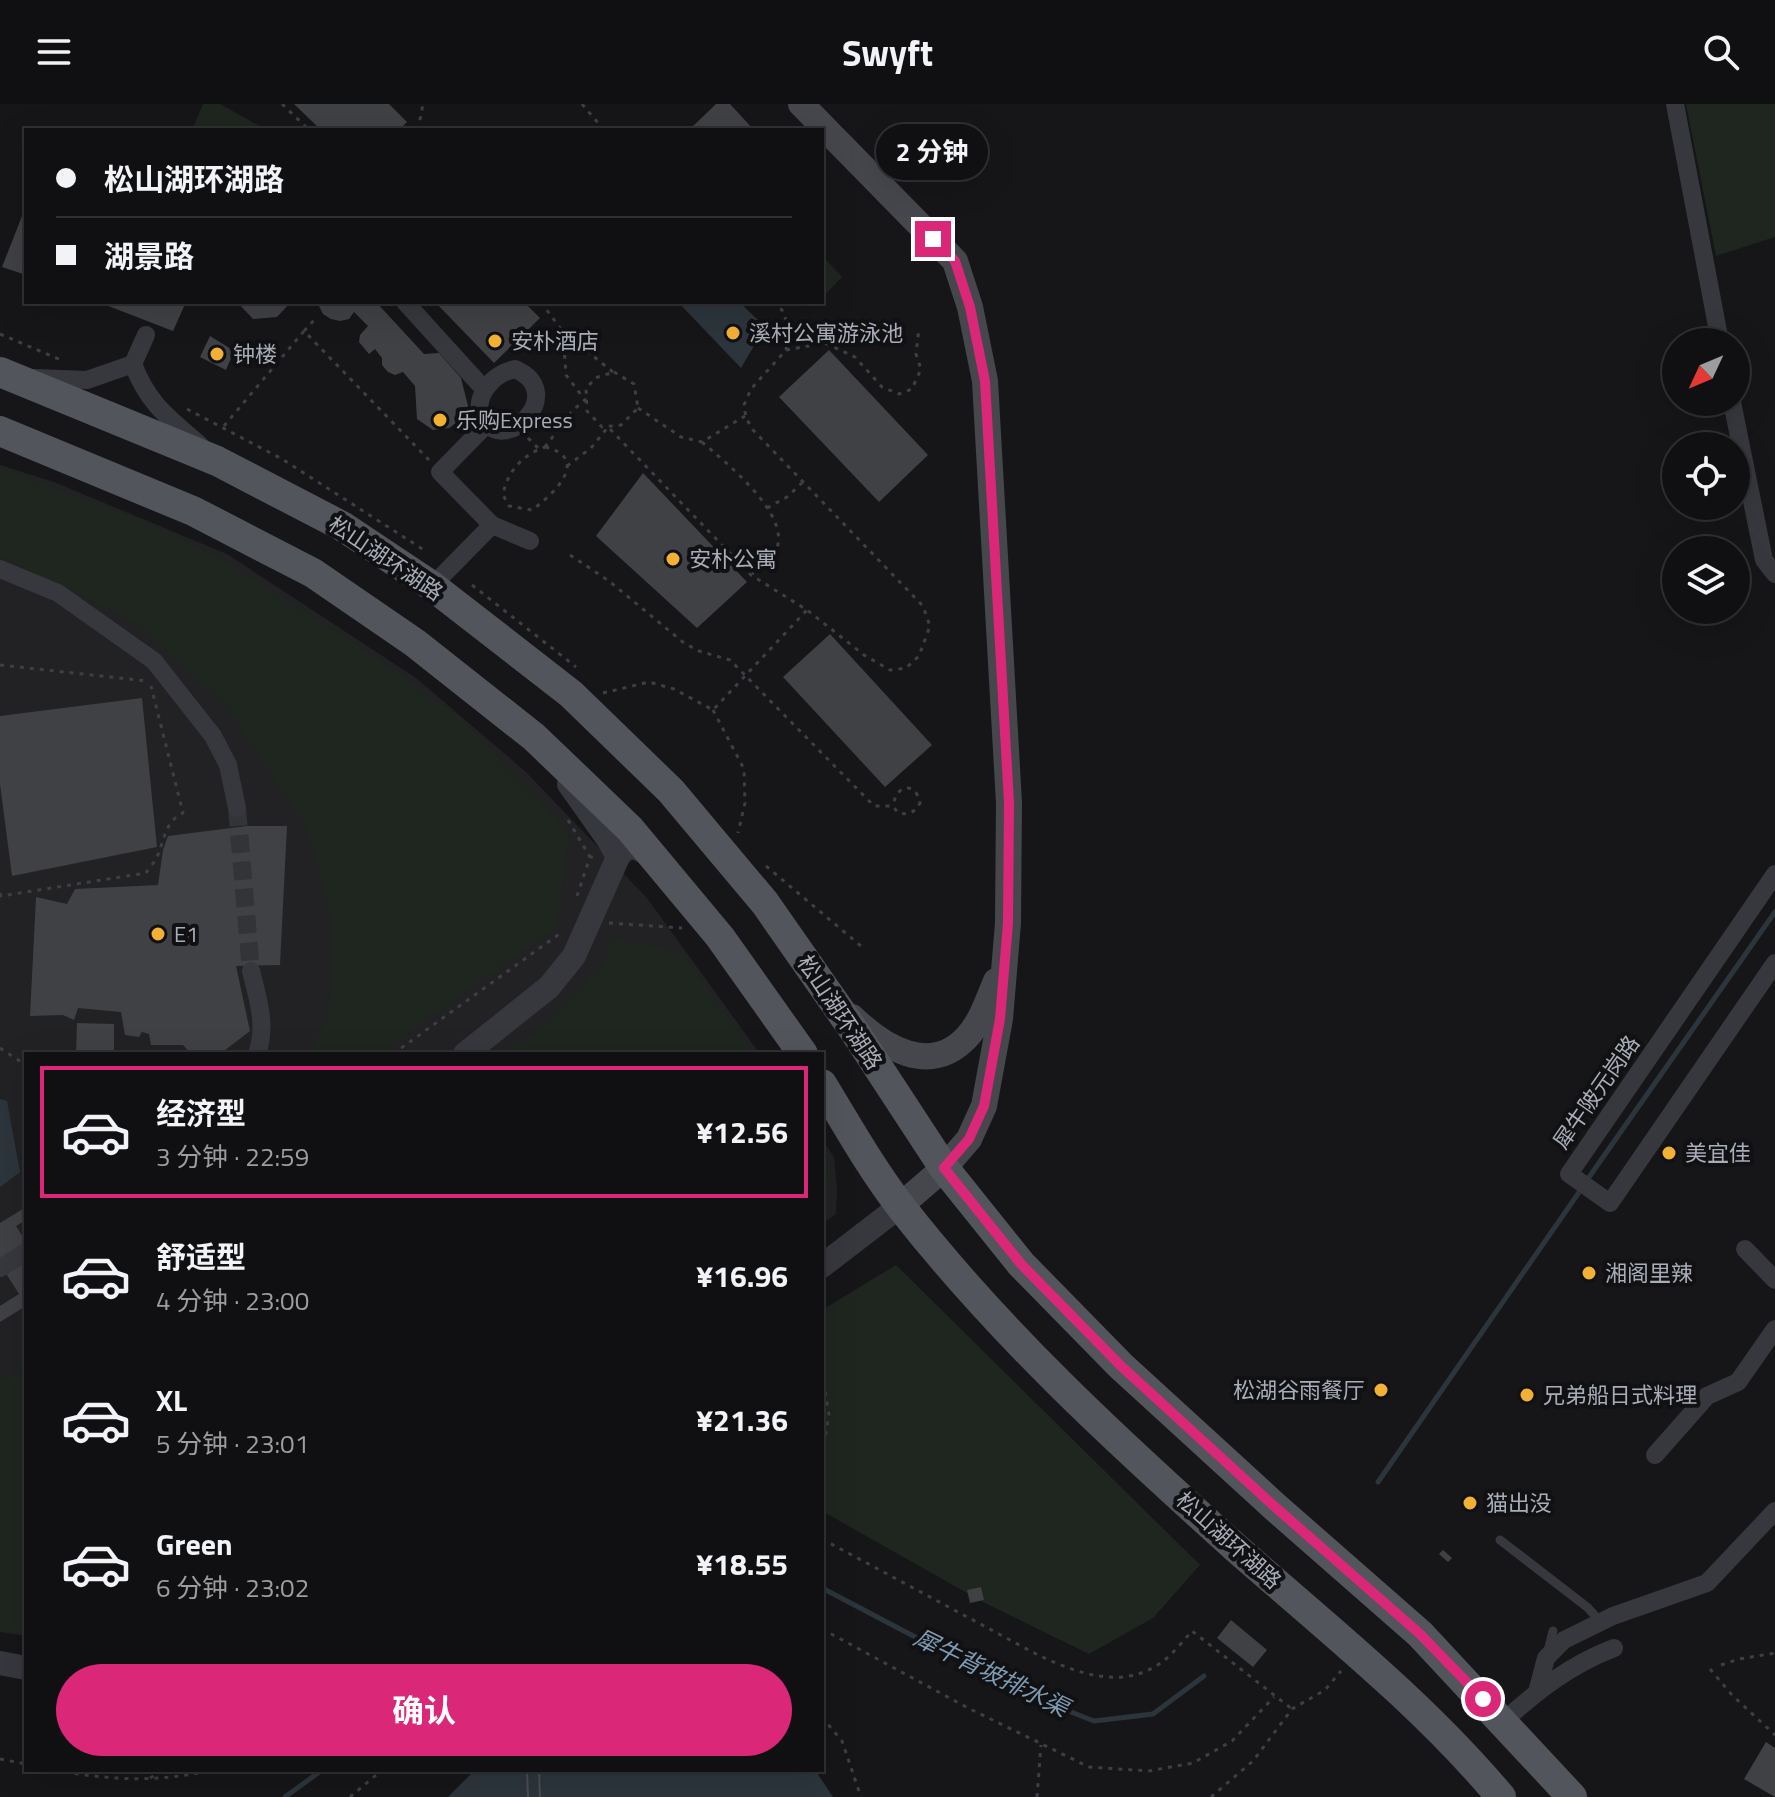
<!DOCTYPE html>
<html lang="zh">
<meta charset="utf-8">
<style>
body{margin:0;font-family:"Titillium Web","Noto Sans SC",sans-serif;background:#1e1e20;color:#f1f3f6;height:100vh;display:flex;flex-direction:column;font-size:30px;white-space:nowrap}
*{box-sizing:border-box;margin:0}
p{font-size:26px;color:#9c9d9f}
.icon{flex:none;width:44px;height:44px;fill:none;stroke:currentColor;stroke-width:2;stroke-linecap:round;stroke-linejoin:round}
.map{position:relative;flex:1;overflow:hidden}
.details{position:absolute;left:24px;top:948px;width:800px;height:720px;display:flex;flex-direction:column;background:#101012;border-radius:0px;box-shadow:0 8px 32px #0002,0 0 0 2px #303032}
.details>*{flex:none}
.banner{position:absolute;left:24px;top:24px;width:800px;height:176px;border-radius:0px;box-shadow:0 8px 32px #0002,0 0 0 2px #303032;display:grid;align-content:center;height:176px;padding:0 32px;background:#101012}
.needle{width:52px;rotate:226deg}
.buttons{position:absolute;left:1662px;top:224px;display:grid;gap:16px}
.buttons a{display:grid;place-items:center;width:88px;height:88px;border-radius:50%;background:#101012;box-shadow:0 8px 32px #0002,0 0 0 2px #303032;font-size:40px}
.end{position:absolute;width:36px;height:36px;margin:-18px;border:10px solid #db2777;background:#fff;box-shadow:0 0 0 4px #fff}
.from{border-radius:50%}
.bubble{position:absolute;height:56px;border-radius:28px;background:#101012;box-shadow:0 8px 32px #0002,0 0 0 2px #303032;font-size:26px;font-weight:700;line-height:56px;text-align:center}
.banner b{display:flex;align-items:center;gap:28px;height:76px;font-size:30px}
.banner b+b{border-top:2px solid #303032}
.banner i{width:20px;height:20px;background:#f1f3f6}
ul{padding:14px 0 0;list-style:none}
li{display:flex;align-items:center;gap:24px;height:132px;margin:0 16px 12px;padding:0 16px;border:4px solid transparent;border-radius:0px}
li div{flex:1}
li b{display:block;font-size:30px}
li em{font-style:normal;font-weight:700}
li.selected{border-color:#db2777}
li>.icon{width:72px;height:72px;stroke-width:1.5}
.cta{display:flex;gap:16px;margin-top:auto;padding:16px 32px}
.cta a{flex:1;height:92px;border-radius:48px;background:#db2777;color:#fff;font-size:32px;font-weight:700;line-height:92px;text-align:center}
header{display:flex;justify-content:space-between;align-items:center;height:104px;padding:0 32px;background:#101012;font-size:36px;font-weight:700}
.map>svg:first-child{display:block}
.built{fill:#222225}
.green{fill:#1e261f}
.water{fill:#2c353c}
.lines{fill:none;stroke-linecap:round;stroke-linejoin:round}
.stream{stroke:#2c353c;stroke-width:5}
.building{fill:#404145}
.minor-tunnel{stroke:#333438;stroke-width:18;stroke-dasharray:18 9;stroke-linecap:butt}
.path{stroke:#3d3f44;stroke-width:3;stroke-dasharray:4 6;stroke-linecap:butt}
.service{stroke:#37383d;stroke-width:9}
.minor{stroke:#37383d;stroke-width:18}
.tertiary{stroke:#37383d;stroke-width:24}
.secondary{stroke:#45474d;stroke-width:26}
.primary{stroke:#53555c;stroke-width:30}
.tram{stroke:#4a4c52;stroke-width:2}
.route{stroke:#db2777;stroke-width:10}
.poi-dot{fill:#f2b134;stroke:#111113;stroke-width:3}
.labels{text-anchor:middle;stroke-width:8;stroke-linejoin:round;paint-order:stroke}
.poi-label{font-size:22px;fill:#a8adb8;stroke:#111113;text-anchor:start}
.street-label{font-size:22px;fill:#a8adb8;stroke:#111113}
.water-label{font-size:24px;font-style:italic;fill:#7f9bb3;stroke:#111113}
</style>
<header><svg class="icon" aria-label="menu" viewBox="0 0 24 24"><path d="M4 6h16M4 12h16M4 18h16"/></svg>Swyft<svg class="icon" aria-label="search" viewBox="0 0 24 24"><circle cx="10" cy="10" r="6"/><path d="M15 15l6 6"/></svg></header>
<div class="map">
<svg width="1775" height="1693" viewBox="0 0 1775 1693">
<rect width="100%" height="100%" fill="#161618"/>
<g class="built">
<polygon points="0,361 54,378 227,450 416,574 526,668 647,794 760,950 26,950 26,1532 0,1528"/>
<polygon points="822,1036 834,1053 837,1086 836,1110 822,1120"/>
</g>
<g class="green">
<polygon points="203,0 220,0 267,26 192,26"/>
<polygon points="1686,0 1775,0 1775,133 1716,152"/>
<polygon points="822,151 842,173 822,194"/>
<polygon points="0,364 138,414 226,458 344,532 459,612 569,729 557,823 378,950 309,950 328,912 333,820 306,723 227,606 134,517 0,452"/>
<polygon points="612,834 683,849 754,950 500,950 540,926 604,858"/>
<polygon points="822,1047 831,1060 822,1115"/>
<polygon points="896,1161 1200,1461 1153,1514 1089,1550 981,1497 822,1407 822,1206"/>
<polygon points="26,1261 26,1530 0,1527 0,1278"/>
</g>
<g class="water">
<polygon points="678,198 739,198 760,218 755,240 741,264"/>
<polygon points="0,995 7,997 20,1068 0,1083"/>
<polygon points="475,1666 815,1666 833,1693 448,1693"/>
</g>
<g class="lines">
<g class="stream">
<polyline points="1587,1076 1775,808"/>
<polyline points="1378,1378 1582,1084"/>
<polyline points="822,1484 1020,1588 1094,1617 1153,1610 1204,1572"/>
<polyline points="285,1693 322,1666"/>
</g>
</g>
<g class="building">
<polygon points="294,0 389,0 407,18 399,26 321,26"/>
<polygon points="716,0 730,0 754,26 689,26"/>
<polygon points="26,102 26,171 2,163"/>
<polygon points="98,198 186,198 173,227"/>
<polygon points="237,198 291,198 277,213 253,215"/>
<polygon points="317,198 376,198 424,250 439,249 461,274 468,302 462,315 449,324 433,326 417,315 415,282 403,268 395,271 388,268 382,261 382,254 375,245 369,250 359,238 360,231 368,222 354,208 349,215 340,217 331,215 323,210"/>
<polygon points="435,198 524,198 540,214 494,259"/>
<polygon points="210,232 234,247 226,266 200,253"/>
<polygon points="829,246 928,351 879,398 779,293"/>
<polygon points="643,369 747,478 697,524 596,432"/>
<polygon points="830,530 932,641 885,683 783,573"/>
<polygon points="142,594 157,743 12,772 0,680 0,612"/>
<polygon points="247,722 287,722 280,861 236,862 250,927 220,950 191,950 183,941 151,941 149,930 142,928 139,933 125,931 121,908 78,904 74,916 63,911 30,912 36,793 67,800 75,785 158,781 163,746 168,732"/>
<polygon points="77,919 114,920 114,950 76,950"/>
<polygon points="26,1103 26,1116 16,1122 26,1138 26,1202 0,1218 0,1202 19,1190 0,1160 0,1119"/>
<polygon points="1443,1446 1452,1454 1448,1458 1439,1450"/>
<polygon points="981,1483 984,1496 970,1499 967,1486"/>
<polygon points="1231,1516 1267,1546 1253,1563 1217,1534"/>
<polygon points="1766,1638 1775,1644 1775,1693 1744,1675"/>
</g>
<g class="lines">
<polyline class="minor-tunnel" points="237,704 251,867"/>
<g class="path">
<polyline points="282,0 309,26"/>
<polyline points="582,0 604,26"/>
<polyline points="418,26 423,0"/>
<polyline points="541,198 563,228 566,271 585,296 573,306 545,343"/>
<polyline points="304,227 317,213"/>
<polyline points="563,228 613,268"/>
<polyline points="0,230 61,256"/>
<polyline points="786,246 825,239 855,253 882,283 899,290 912,285 921,265 916,250 919,224"/>
<polygon points="614,268 634,280 638,304 621,321 602,323 587,307 586,285 595,274"/>
<polyline points="638,304 681,333 702,338 745,312"/>
<polyline points="187,305 282,355 424,446"/>
<polyline points="224,322 304,227 429,356"/>
<polyline points="528,334 539,345"/>
<path d="M 702,338 C 725,358 795,413 775,448 C 770,457 759,464 752,470"/>
<path d="M 545,343 C 592,354 553,391 532,406 L 509,402 L 503,391 C 507,368 522,351 545,343 Z"/>
<polyline points="567,362 591,344 608,323 751,471 807,506 864,551 890,566 906,564 919,552 930,522 923,502 753,326 746,314 744,301 751,285 786,246 789,223 782,206 772,198"/>
<polyline points="767,404 787,393 803,378"/>
<path d="M 570,451 L 609,477 L 684,539 L 699,547 L 730,556 L 874,702 L 893,702 L 898,709 C 909,711 914,709 920,699 C 916,677 896,680 893,702"/>
<polyline points="472,481 576,563"/>
<polyline points="0,561 147,577"/>
<polyline points="603,589 649,578 674,585 713,606 807,506"/>
<polyline points="713,606 744,665 745,699 738,729"/>
<polyline points="568,716 590,753"/>
<polyline points="766,762 861,842"/>
<path d="M 0,789 L 1,792 L 146,769 C 149,764 155,758 157,753 C 164,737 165,717 183,709 L 151,582"/>
<polyline points="577,792 590,753 596,753"/>
<polyline points="609,819 682,824"/>
<polyline points="0,944 26,961"/>
<polyline points="393,950 562,828"/>
<polyline points="822,1268 829,1311 822,1352"/>
<path d="M 822,1435 L 1038,1551 C 1077,1569 1122,1587 1162,1558 C 1173,1550 1183,1537 1192,1527 L 1292,1605"/>
<polyline points="822,1525 968,1604 1089,1663 1149,1667 1193,1659 1232,1637 1274,1593"/>
<polyline points="1721,1561 1739,1555 1775,1549"/>
<polyline points="1710,1565 1732,1591 1775,1631"/>
<polyline points="822,1613 842,1637 861,1693"/>
<polyline points="0,1655 26,1660"/>
<path d="M 55,1666 C 107,1676 159,1679 211,1666"/>
<polyline points="150,1674 164,1666"/>
<polyline points="350,1693 382,1666"/>
<polyline points="1037,1693 1041,1641"/>
<polyline points="1211,1693 1253,1657 1292,1605 1325,1586 1341,1567"/>
</g>
<g class="service">
<polyline points="1500,1436 1587,1503 1600,1517"/>
<polyline points="1548,1547 1553,1527"/>
</g>
<g class="minor">
<polyline points="1675,0 1720,238"/>
<polyline points="405,198 484,285"/>
<path d="M 146,231 L 133,260 C 148,300 169,314 200,341"/>
<path d="M 515,265 C 569,288 505,353 483,315 C 471,293 494,269 515,265 Z"/>
<polyline points="35,274 87,276 133,260"/>
<polyline points="1732,298 1764,456 1775,470"/>
<polyline points="492,421 530,437"/>
<polyline points="0,465 58,489 154,557 213,632 228,661 237,704"/>
<polyline points="432,482 492,421 440,368 487,320"/>
<polyline points="1775,770 1569,1070 1610,1099 1775,859"/>
<path d="M 251,867 C 258,895 267,921 257,950"/>
<polyline points="1745,1145 1775,1176"/>
<polyline points="0,1164 26,1148"/>
<polyline points="1655,1351 1707,1292 1738,1278 1775,1225"/>
<polyline points="1537,1588 1546,1554 1564,1536 1613,1512 1707,1479 1775,1407"/>
<path d="M 1504,1617 C 1538,1586 1570,1561 1614,1544"/>
</g>
<g class="tertiary">
<polyline points="569,680 608,735 618,753"/>
<polyline points="465,950 549,883 574,852 618,753 624,745 635,743 652,752"/>
<polyline points="822,1162 900,1102"/>
<polyline points="0,1559 26,1564"/>
</g>
<g class="secondary">
<polyline points="801,0 955,157 970,203 985,277 1009,699 1008,819 1000,915 984,1002 969,1035 944,1064 900,1102"/>
<path d="M 852,913 C 883,943 930,973 967,933 C 981,918 988,896 996,877"/>
</g>
<g class="primary">
<polyline points="0,268 217,357 342,422 432,482 571,590 671,687 765,799 855,928 944,1064 1021,1160 1121,1262 1274,1402 1420,1530 1572,1693"/>
<polyline points="0,327 193,407 313,469 415,539 534,633 630,725 720,833 803,950"/>
<path d="M 822,980 C 847,1021 871,1064 901,1103 C 999,1229 1117,1337 1236,1444 C 1327,1524 1423,1600 1501,1693"/>
</g>
<g class="tram">
<polyline points="527,1666 528,1693"/>
<polyline points="539,1666 540,1693"/>
</g>
</g>
<g class="lines">
<polyline class="route" points="933,135 955,157 970,203 985,277 1009,699 1008,819 1000,915 984,1002 969,1035 944,1064 1021,1160 1121,1262 1274,1402 1420,1530 1483,1595"/>
</g>
<g class="poi-dot">
<circle cx="733" cy="229" r="8"/>
<circle cx="495" cy="237" r="8"/>
<circle cx="217" cy="250" r="8"/>
<circle cx="440" cy="316" r="8"/>
<circle cx="673" cy="455" r="8"/>
<circle cx="158" cy="830" r="8"/>
<circle cx="1669" cy="1049" r="8"/>
<circle cx="1589" cy="1169" r="8"/>
<circle cx="1381" cy="1286" r="8"/>
<circle cx="1527" cy="1291" r="8"/>
<circle cx="1470" cy="1399" r="8"/>
</g>
<g class="labels">
<g class="poi-label">
<text x="749" y="237">溪村公寓游泳池</text>
<text x="511" y="245">安朴酒店</text>
<text x="233" y="258">钟楼</text>
<text x="456" y="324">乐购Express</text>
<text x="689" y="463">安朴公寓</text>
<text x="174" y="838">E1</text>
<text x="1685" y="1057">美宜佳</text>
<text x="1605" y="1177">湘阁里辣</text>
<text x="1365" y="1294" text-anchor="end">松湖谷雨餐厅</text>
<text x="1543" y="1299">兄弟船日式料理</text>
<text x="1486" y="1407">猫出没</text>
</g>
<g class="street-label">
<text transform="translate(386 454) rotate(34)" y="8">松山湖环湖路</text>
<text transform="translate(840 908) rotate(56)" y="8">松山湖环湖路</text>
<text transform="translate(1596 988) rotate(-55)" y="8">犀牛陂元岗路</text>
<text transform="translate(1229 1436) rotate(42)" y="8">松山湖环湖路</text>
</g>
<g class="water-label">
<text transform="translate(991 1569) rotate(26)" y="8">犀牛背坡排水渠</text>
</g>
</g>
</svg>
<div class="buttons">
<a><svg class="needle" viewBox="-14 -14 28 28"><path d="M0-13l5 13h-10z" fill="#e53935"/><path d="M0 13l5-13h-10z" fill="#9c9d9f"/></svg></a>
<a><svg class="icon" aria-label="locate" viewBox="0 0 24 24"><circle cx="12" cy="12" r="6"/><path d="M12 2v4M12 18v4M2 12h4M18 12h4"/></svg></a>
<a><svg class="icon" aria-label="layers" viewBox="0 0 24 24"><path d="M12 4l9 5-9 5-9-5zM3 14l9 5 9-5"/></svg></a>
</div>
<i class="end from" style="left:1483px;top:1595px"></i>
<i class="end" style="left:933px;top:135px"></i>
<div class="bubble" style="left:876px;top:20px;width:112px">2 分钟</div>
<div class="banner">
<b><i class="from"></i>松山湖环湖路</b>
<b><i></i>湖景路</b>
</div>
<section class="details">
<ul>
<li class="selected"><svg class="icon" aria-label="car" viewBox="0 0 24 24"><path d="M5 17H2v-5l4-1 3-4h7l3 4 3 1v5h-3M9 17h6M6 11h13"/><circle cx="7" cy="17" r="2"/><circle cx="17" cy="17" r="2"/></svg><div><b>经济型</b><p>3 分钟 · 22:59</p></div><em>¥12.56</em></li>
<li><svg class="icon" aria-label="car" viewBox="0 0 24 24"><path d="M5 17H2v-5l4-1 3-4h7l3 4 3 1v5h-3M9 17h6M6 11h13"/><circle cx="7" cy="17" r="2"/><circle cx="17" cy="17" r="2"/></svg><div><b>舒适型</b><p>4 分钟 · 23:00</p></div><em>¥16.96</em></li>
<li><svg class="icon" aria-label="car" viewBox="0 0 24 24"><path d="M5 17H2v-5l4-1 3-4h7l3 4 3 1v5h-3M9 17h6M6 11h13"/><circle cx="7" cy="17" r="2"/><circle cx="17" cy="17" r="2"/></svg><div><b>XL</b><p>5 分钟 · 23:01</p></div><em>¥21.36</em></li>
<li><svg class="icon" aria-label="car" viewBox="0 0 24 24"><path d="M5 17H2v-5l4-1 3-4h7l3 4 3 1v5h-3M9 17h6M6 11h13"/><circle cx="7" cy="17" r="2"/><circle cx="17" cy="17" r="2"/></svg><div><b>Green</b><p>6 分钟 · 23:02</p></div><em>¥18.55</em></li>
</ul>
<div class="cta"><a>确认</a></div>
</section>
</div>
